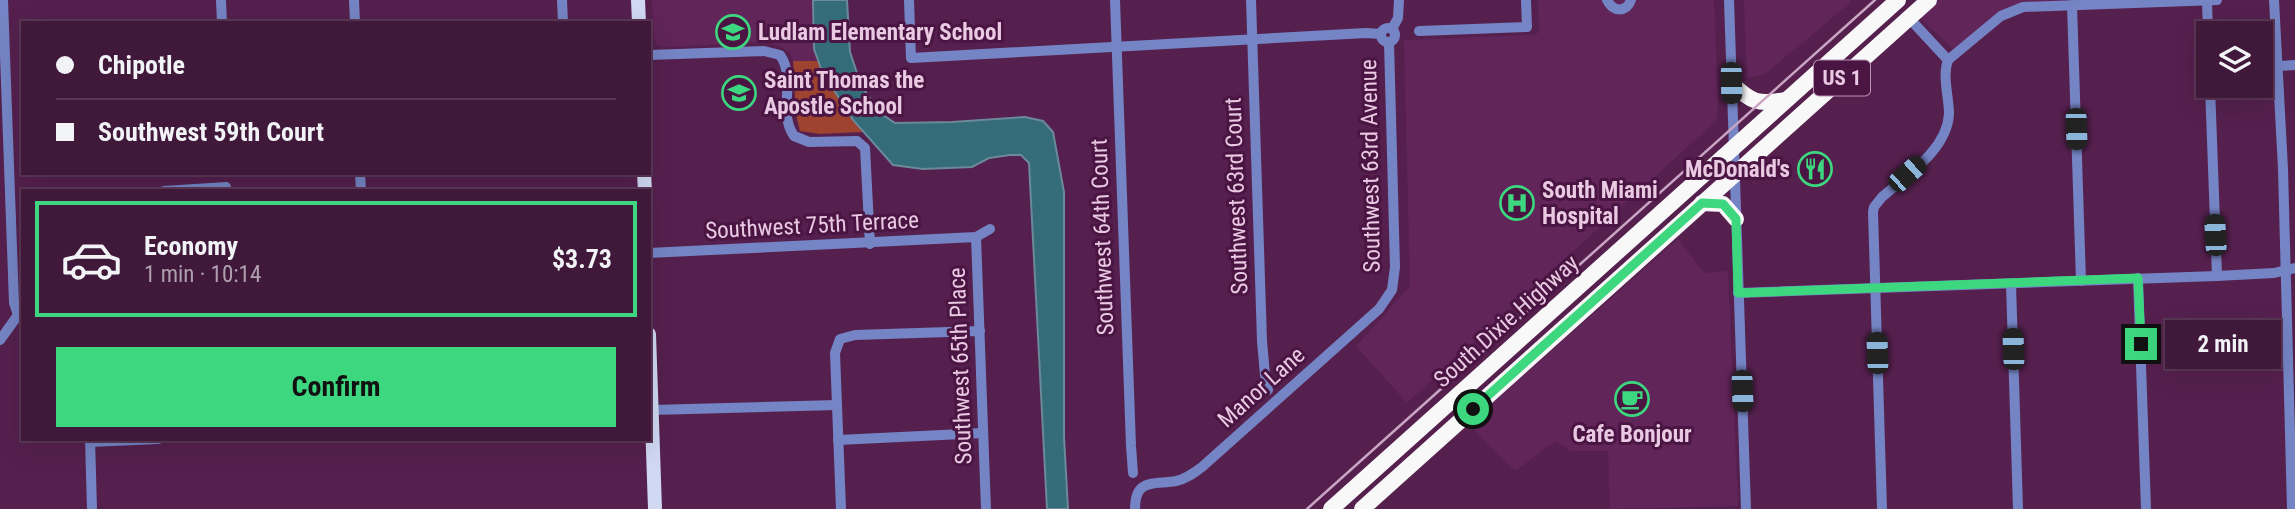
<!DOCTYPE html>
<meta charset="utf-8">
<style>
body{margin:0;font-family:"Roboto Condensed",sans-serif;background:#4b2545;color:#f1f3f6;height:100vh;display:flex;flex-direction:column;font-size:26px;white-space:nowrap}
*{box-sizing:border-box;margin:0}
p{font-size:23px;color:#aea0af}
.icon{flex:none;width:38px;height:38px;fill:none;stroke:currentColor;stroke-width:2;stroke-linecap:round;stroke-linejoin:round}
.map{position:relative;flex:1;overflow:hidden}
.panel{position:absolute;left:21px;top:189px;width:630px;height:252px;display:flex;flex-direction:column;background:#40183a;border-radius:0px;box-shadow:0 7px 28px #0002,0 0 0 2px #593754}
.panel>*{flex:none}
.hud{position:absolute;left:21px;top:21px;width:630px;height:154px;border-radius:0px;box-shadow:0 7px 28px #0002,0 0 0 2px #593754;display:grid;align-content:center;height:154px;padding:0 35px;background:#40183a}
.tools{position:absolute;left:2196px;top:21px;display:grid;gap:14px}
.tools a{display:grid;place-items:center;width:77px;height:77px;border-radius:0px;background:#40183a;box-shadow:0 7px 28px #0002,0 0 0 2px #593754;font-size:35px}
.end{position:absolute;width:32px;height:32px;margin:-16px;border:9px solid #3cd77e;background:#111;box-shadow:0 0 0 4px #111}
.from{border-radius:50%}
.bubble{position:absolute;height:49px;border-radius:0px;background:#40183a;box-shadow:0 7px 28px #0002,0 0 0 2px #593754;font-size:23px;font-weight:700;line-height:49px;text-align:center}
.car{position:absolute;width:21px;height:42px;margin:-21px -10px;border-radius:9px;box-shadow:0 0 5px 2px #0007;background:linear-gradient(#222 24%,#8ab4d8 0 40%,#222 0 76%,#8ab4d8 0 86%,#222 0)}
.hud b{display:flex;align-items:center;gap:24px;height:66px;font-size:26px}
.hud b+b{border-top:2px solid #593754}
.hud i{width:18px;height:18px;background:#f1f3f6}
ul{padding:12px 0 0;list-style:none}
li{display:flex;align-items:center;gap:21px;height:116px;margin:0 14px 10px;padding:0 21px;border:4px solid #593754;border-radius:0px}
li div{flex:1}
li b{display:block;font-size:26px}
li em{font-style:normal;font-weight:700}
li.active{border-color:#3cd77e}
li>.icon{width:63px;height:63px;stroke-width:1.5}
.cta{display:flex;gap:14px;margin-top:auto;padding:14px 35px}
.cta a{flex:1;height:80px;border-radius:0px;background:#3cd77e;color:#111;font-size:28px;font-weight:700;line-height:80px;text-align:center}
.map>svg:first-child{display:block}
.built{fill:#612559}
.green{fill:#9d4330}
.water{fill:#346d79;stroke:#6b8999;stroke-width:2}
.lines{fill:none;stroke-linecap:round;stroke-linejoin:round}
.minor{stroke:#7584c4;stroke-width:10}
.major{stroke:#d0d8f2;stroke-width:14}
.highway{stroke:#f8f8f8;stroke-width:16}
.rail{stroke:#caa5c3;stroke-width:2.5}
.route{stroke:#3cd77e;stroke-width:9}
.labels{text-anchor:middle;stroke-width:6;stroke-linejoin:round;paint-order:stroke}
.shield{fill:#4a1543;stroke:#ba93b3;stroke-width:2}
.shield-label{font-size:21px;font-weight:bold;fill:#eac9e3}
.poi-label{font-size:23px;font-weight:bold;fill:#eac9e3;stroke:#4a1543;text-anchor:start}
.street-label{font-size:23px;fill:#eac9e3;stroke:#4a1543}
</style>
<div class="map">
<svg width="2295" height="509" viewBox="0 0 2295 509">
<rect width="100%" height="100%" fill="#55204e"/>
<g class="built">
<polygon points="652,0 813,0 814,49 818,61 793,61 791,55 783,48 769,42 662,47 657,45 654,39"/>
<polygon points="1538,0 1714,0 1718,101 1717,120 1407,403 1356,346 1410,286 1404,40 1534,35 1539,32"/>
<polygon points="1744,0 1850,0 1850,3 1765,74 1747,78"/>
<polygon points="1938,0 2079,0 2023,3 1954,50 1919,17"/>
<polygon points="1678,239 1704,273 1728,271 1738,506 1610,509 1608,451 1571,451 1556,441 1515,471 1468,424"/>
</g>
<polygon class="green" points="793,61 818,61 853,120 863,132 820,134 800,131 796,115"/>
<polygon class="water" points="813,0 847,0 850,52 861,85 880,113 895,123 952,122 1025,117 1043,121 1053,132 1064,192 1064,437 1068,509 1047,509 1029,163 1021,155 1010,155 989,158 972,167 923,169 893,165 853,120 822,71 814,49"/>
<g class="lines">
<g class="minor">
<polyline points="3,0 14,303 18,315"/>
<polyline points="221,0 222,23"/>
<polyline points="354,0 355,23"/>
<polyline points="562,0 563,23"/>
<polyline points="909,0 911,58 1366,33 1381,34"/>
<polyline points="1115,0 1131,446 1133,473"/>
<polyline points="1251,0 1262,341 1265,375 1268,390"/>
<path d="M 1607,0 C 1613,12 1626,13 1631,0"/>
<polyline points="1729,0 1746,509"/>
<polyline points="2274,0 2283,169 2292,509"/>
<polyline points="2207,1 2208,33"/>
<polyline points="2072,5 2081,281"/>
<circle cx="1388" cy="35" r="7"/>
<polyline points="1392,29 1398,18 1399,0"/>
<polyline points="1419,31 1527,27 1526,0"/>
<path d="M 649,55 L 764,51 L 780,55 C 797,79 777,112 794,136 L 809,142 L 857,141 L 865,148 L 870,244"/>
<polyline points="1948,60 2001,16 2023,7 2217,0"/>
<polyline points="2278,66 2295,65"/>
<polyline points="2210,86 2217,276"/>
<polyline points="360,173 361,191"/>
<polyline points="164,191 226,187"/>
<polyline points="976,237 986,509"/>
<polyline points="649,253 976,237 990,229"/>
<polyline points="2138,278 2146,509"/>
<polyline points="2011,284 2018,509"/>
<polyline points="1738,293 2217,276 2274,273 2295,268"/>
<polyline points="0,340 18,315"/>
<polyline points="652,410 837,405"/>
<polyline points="90,439 92,509"/>
<polyline points="838,440 983,433"/>
<polyline points="90,442 158,439"/>
<polyline points="841,509 835,353 840,339 855,335 980,331"/>
<path d="M 1135,509 C 1135,478 1153,485 1176,481 C 1186,479 1194,473 1202,467 L 1379,309 L 1392,290 L 1395,267 L 1389,42"/>
<path d="M 1882,509 L 1873,212 L 1874,207 L 1882,197 C 1907,175 1947,150 1949,114 C 1949,97 1942,76 1948,60 L 1909,18"/>
</g>
<g class="major">
<polyline points="638,0 639,23"/>
<polyline points="644,173 645,191"/>
<polyline points="649,334 655,509"/>
</g>
<g class="highway">
<path d="M 1731,83 C 1751,102 1758,105 1785,100"/>
<polyline points="1702,203 1723,204 1736,219"/>
<polyline points="1331,509 1898,0"/>
<polyline points="1362,509 1929,0"/>
</g>
<polyline class="rail" points="1307,509 1875,0"/>
</g>
<g class="lines">
<polyline class="route" points="1473,409 1702,203 1723,204 1736,219 1738,293 2138,278 2141,344"/>
</g>
<defs>
<g id="school-ring" transform="scale(1.75)"><circle r="9.5" fill="#4a1543" stroke="#3cd77e" stroke-width="1.5"/><path d="M0-5L7-2L0 1L-7-2ZM-4 1L0 2.5L4 1V4Q0 6-4 4Z" fill="#3cd77e"/></g>
<g id="restaurant-ring" transform="scale(1.75)"><circle r="9.5" fill="#4a1543" stroke="#3cd77e" stroke-width="1.5"/><path d="M-5-6h1v4h1v-4h1v4h1v-4h1v5L-1.5 .5V6h-2V.5L-5-1ZM5-6V6H3V1.5H1.5Q1.5-4 5-6Z" fill="#3cd77e"/></g>
<g id="hospital-ring" transform="scale(1.75)"><circle r="9.5" fill="#4a1543" stroke="#3cd77e" stroke-width="1.5"/><path d="M-5-5h3v3.5h4V-5h3V5h-3V1.5h-4V5h-3Z" fill="#3cd77e"/></g>
<g id="cafe-ring" transform="scale(1.75)"><circle r="9.5" fill="#4a1543" stroke="#3cd77e" stroke-width="1.5"/><path d="M-5.5-4.5H6V0H3Q3 3.5 0 3.5H-2.5Q-5.5 3.5-5.5 0ZM3-3.2v2h1.7v-2ZM-6 4.5H4V6H-6Z" fill="#3cd77e"/></g>
</defs>
<g fill-rule="evenodd">
<use href="#school-ring" x="733" y="32"/>
<use href="#school-ring" x="739" y="93"/>
<use href="#restaurant-ring" x="1815" y="169"/>
<use href="#hospital-ring" x="1517" y="203"/>
<use href="#cafe-ring" x="1632" y="399"/>
</g>
<g class="labels">
<rect class="shield" x="1814" y="60.5" width="56" height="35" rx="5"/>
<g class="shield-label">
<text x="1842" y="85">US 1</text>
</g>
<g class="poi-label">
<text x="758" y="40">Ludlam Elementary School</text>
<text x="764" y="88">Saint Thomas the<tspan x="764" dy="26">Apostle School</tspan></text>
<text x="1790" y="177" text-anchor="end">McDonald's</text>
<text x="1542" y="198">South Miami<tspan x="1542" dy="26">Hospital</tspan></text>
<text x="1632" y="442" text-anchor="middle">Cafe Bonjour</text>
</g>
<g class="street-label">
<text transform="translate(1370 166) rotate(-91)" y="8">Southwest 63rd Avenue</text>
<text transform="translate(1236 196) rotate(-92)" y="8">Southwest 63rd Court</text>
<text transform="translate(812 225) rotate(-3)" y="8">Southwest 75th Terrace</text>
<text transform="translate(1102 237) rotate(-92)" y="8">Southwest 64th Court</text>
<text transform="translate(1506 321) rotate(-42)" y="8">South Dixie Highway</text>
<text transform="translate(960 366) rotate(-92)" y="8">Southwest 65th Place</text>
<text transform="translate(1261 387) rotate(-42)" y="8">Manor Lane</text>
</g>
</g>
</svg>
<div class="tools">
<a><svg class="icon" aria-label="layers" viewBox="0 0 24 24"><path d="M12 4l9 5-9 5-9-5zM3 14l9 5 9-5"/></svg></a>
</div>
<i class="end from" style="left:1473px;top:409px"></i>
<i class="end" style="left:2141px;top:344px"></i>
<div class="bubble" style="left:2165px;top:320px;width:116px">2 min</div>
<i class="car" style="left:1731px;top:83px;rotate:179deg"></i>
<i class="car" style="left:2076px;top:129px;rotate:178deg"></i>
<i class="car" style="left:1907px;top:174px;rotate:48deg"></i>
<i class="car" style="left:2215px;top:235px;rotate:357deg"></i>
<i class="car" style="left:2013px;top:349px;rotate:358deg"></i>
<i class="car" style="left:1877px;top:353px;rotate:358deg"></i>
<i class="car" style="left:1742px;top:391px;rotate:178deg"></i>
<div class="hud">
<b><i class="from"></i>Chipotle</b>
<b><i></i>Southwest 59th Court</b>
</div>
<section class="panel">
<ul>
<li class="active"><svg class="icon" aria-label="car" viewBox="0 0 24 24"><path d="M5 17H2v-5l4-1 3-4h7l3 4 3 1v5h-3M9 17h6M6 11h13"/><circle cx="7" cy="17" r="2"/><circle cx="17" cy="17" r="2"/></svg><div><b>Economy</b><p>1 min · 10:14</p></div><em>$3.73</em></li>
</ul>
<div class="cta"><a>Confirm</a></div>
</section>
</div>
